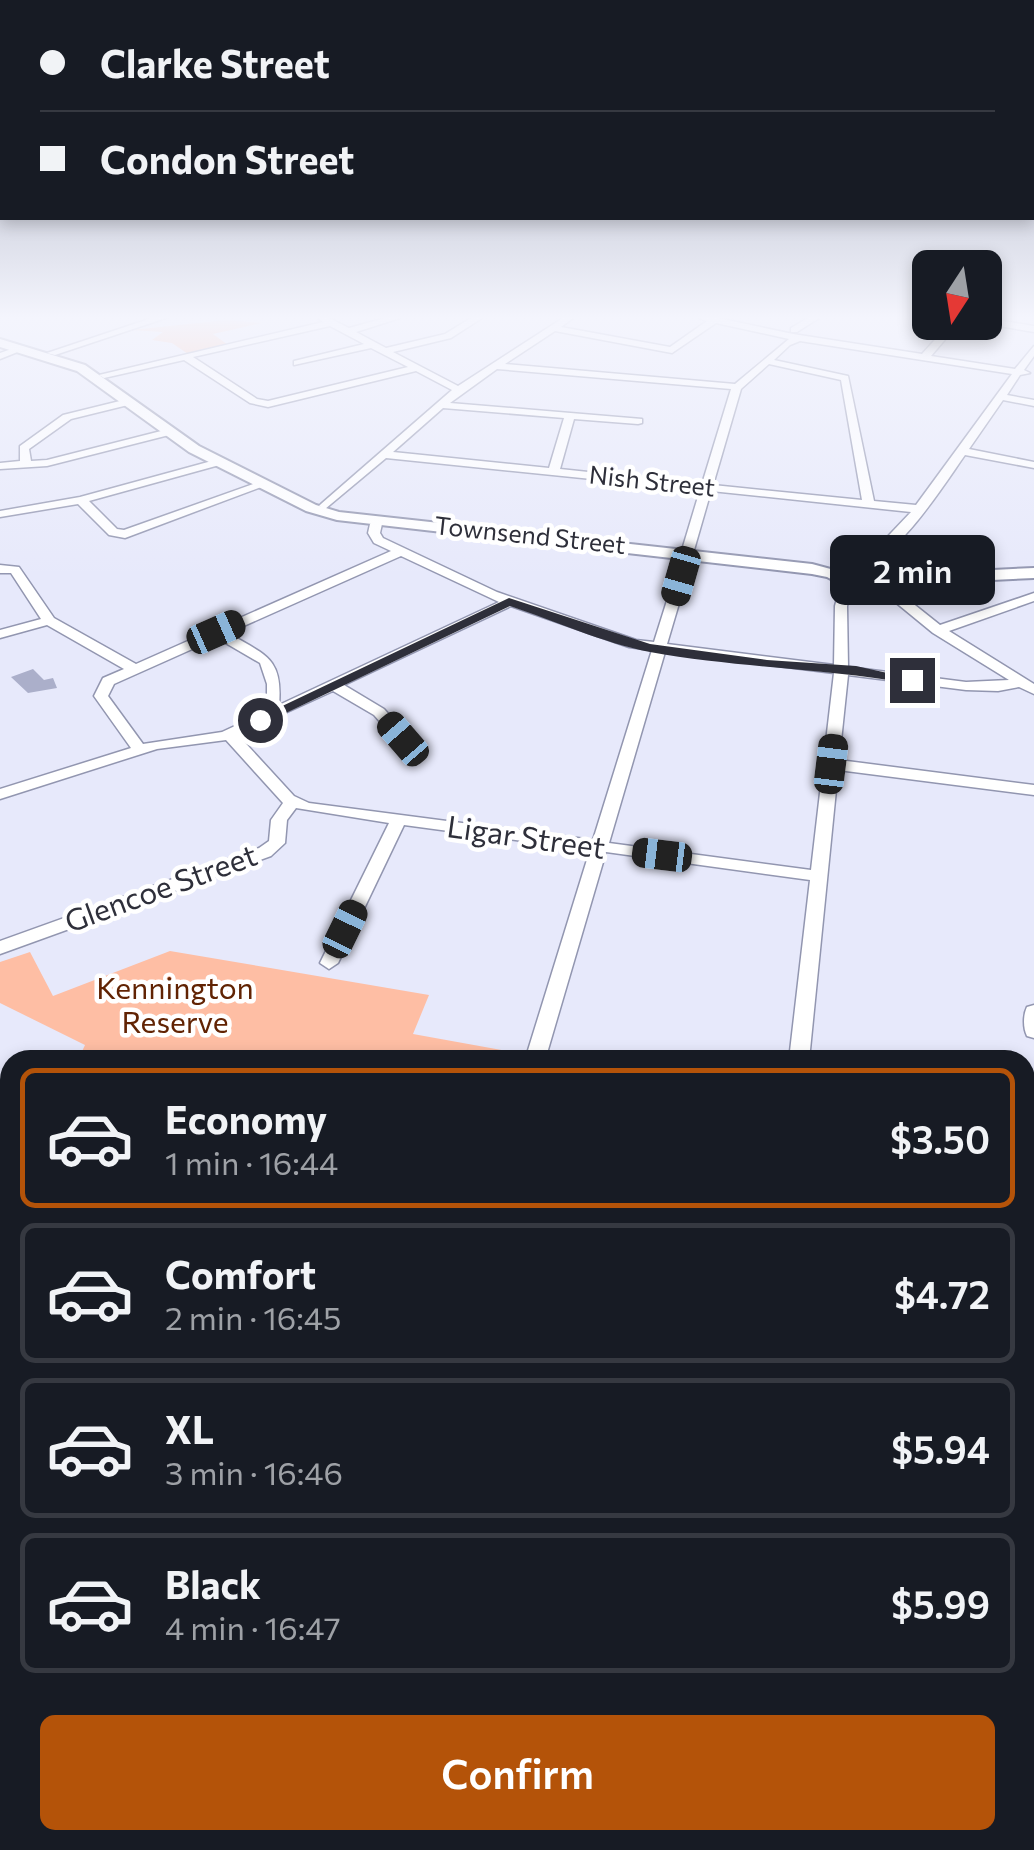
<!DOCTYPE html>
<meta charset="utf-8">
<style>
body{margin:0;font-family:Commissioner,sans-serif;background:#242831;color:#f1f3f6;height:100vh;display:flex;flex-direction:column;font-size:38px;white-space:nowrap}
*{box-sizing:border-box;margin:0}
p{font-size:32px;color:#9ea1a6}
.icon{flex:none;width:55px;height:55px;fill:none;stroke:currentColor;stroke-width:2;stroke-linecap:round;stroke-linejoin:round}
.map{position:relative;flex:1;overflow:hidden}
.panel{position:absolute;left:0px;top:1050px;width:1035px;height:800px;display:flex;flex-direction:column;background:#171b24;border-radius:30px 30px 0 0;box-shadow:0 5px 15px #0003}
.panel>*{flex:none}
.top-card{position:absolute;left:0px;top:0px;width:1035px;height:220px;box-shadow:0 5px 15px #0003;display:grid;align-content:center;height:220px;padding:0 40px;background:#171b24}
.needle{width:65px;rotate:192deg}
.buttons{position:absolute;left:912px;top:250px;display:grid;gap:20px}
.buttons a{display:grid;place-items:center;width:90px;height:90px;border-radius:15px;background:#171b24;box-shadow:0 5px 15px #0003;font-size:50px}
.end{position:absolute;width:45px;height:45px;margin:-22px;border:12px solid #2e2f3a;background:#fff;box-shadow:0 0 0 5px #fff}
.from{border-radius:50%}
.bubble{position:absolute;height:70px;border-radius:15px;background:#171b24;box-shadow:0 5px 15px #0003;font-size:32px;font-weight:600;line-height:70px;text-align:center}
.car{position:absolute;width:30px;height:60px;margin:-30px -15px;border-radius:12px;box-shadow:0 0 8px 2px #0007;background:linear-gradient(#222 24%,#8ab4d8 0 40%,#222 0 76%,#8ab4d8 0 86%,#222 0)}
.top-card b{display:flex;align-items:center;gap:35px;height:95px;font-size:38px}
.top-card b+b{border-top:2px solid #363941}
.top-card i{width:25px;height:25px;background:#f1f3f6}
ul{padding:18px 0 0;list-style:none}
li{display:flex;align-items:center;gap:30px;height:140px;margin:0 20px 15px;padding:0 20px;border:5px solid #363941;border-radius:15px}
li div{flex:1}
li b{display:block;font-size:38px}
li em{font-style:normal;font-weight:600}
li.active{border-color:#b45309}
li>.icon{width:90px;height:90px;stroke-width:1.5}
.cta{display:flex;gap:20px;margin-top:auto;padding:20px 40px}
.cta a{flex:1;height:115px;border-radius:15px;background:#b45309;color:#fff;font-size:40px;font-weight:600;line-height:115px;text-align:center}
.map>svg:first-child{display:block}
.green{fill:#febea4}
.building{fill:#abafca}
.lines{fill:none;stroke-linecap:round;stroke-linejoin:round}
.minor-casing{stroke:#9296b0;stroke-width:3}
.major-casing{stroke:#9296b0;stroke-width:4}
.minor{fill:#fff;fill-rule:evenodd}
.major{fill:#fff;fill-rule:evenodd}
.route{fill:#2e2f3a}
.labels{text-anchor:middle;stroke-width:9;stroke-linejoin:round;paint-order:stroke}
.far-street-label{font-size:25px;fill:#2e2f3a;stroke:#fff}
.street-label{font-size:30px;fill:#2e2f3a;stroke:#fff}
.park-label{font-size:30px;fill:#612303;stroke:#fff}
</style>
<div class="map">
<svg width="1034" height="1850" viewBox="0 0 1034 1850">
<rect width="100%" height="100%" fill="#e7e9fb"/>
<g class="green">
<polygon points="226,320 262,323 213,334 228,345 188,354 172,343 152,340 163,332 132,330"/>
<polygon points="170,951 429,995 413,1034 507,1051 504,1060 78,1060 85,1045 0,1003 0,962 30,952 53,996"/>
<polygon points="10,1168 10,1276 0,1274 0,1184"/>
</g>
<polygon class="building" points="33,669 44,680 53,678 57,688 28,693 11,677"/>
<g class="lines">
<g class="minor-casing">
<g id="minor">
<polygon points="152,318 166,318 55,355 47,353"/>
<path d="M 318,318 L 329,318 L 349,328 L 385,318 L 400,318 L 356,332 L 386,348 L 445,334 L 471,318 L 482,318 L 451,338 L 393,352 L 458,386 L 563,318 L 573,318 L 561,327 L 670,347 L 707,321 L 699,318 L 718,318 L 793,334 L 922,354 L 951,322 L 960,322 L 931,356 L 1015,369 L 1034,346 L 1034,356 L 1024,370 L 1030,373 L 1020,375 L 1007,395 L 1034,400 L 1034,406 L 1003,400 L 969,449 L 1034,462 L 1034,468 L 965,455 C 939,492 901,553 859,571 L 853,567 L 855,564 L 873,552 L 911,512 L 711,491 L 694,550 L 690,553 L 693,556 L 667,644 L 834,665 L 835,606 L 841,584 L 847,580 L 853,584 L 847,606 L 848,667 L 966,682 L 1009,680 L 933,633 L 883,592 L 883,586 L 891,586 L 940,625 L 1034,593 L 1034,601 L 949,631 L 1034,684 L 1034,694 L 1019,687 L 998,691 L 966,690 L 848,675 L 839,760 L 1034,785 L 1034,795 L 838,770 L 809,1060 L 789,1060 L 810,880 L 606,852 L 545,1060 L 525,1060 L 590,850 L 404,825 L 338,963 L 329,969 L 320,963 L 389,823 L 296,808 L 287,820 L 285,843 L 271,856 L 0,954 L 0,941 L 259,848 L 269,841 L 271,820 L 283,803 L 226,740 L 157,749 L 0,799 L 0,789 L 131,748 L 94,696 L 103,678 L 124,669 L 47,625 L 0,638 L 0,630 L 41,619 L 11,573 L 0,573 L 0,565 L 19,567 L 54,618 L 136,664 L 391,551 L 374,543 L 368,533 L 370,524 L 376,520 L 382,524 L 380,533 L 383,538 L 497,592 L 636,640 L 654,642 L 681,556 L 685,553 L 682,550 L 700,490 L 386,458 L 325,509 L 319,506 L 321,504 L 452,390 L 416,371 L 268,407 L 250,403 L 184,360 L 104,378 L 99,375 L 323,322 ZM 716,323 L 789,339 L 735,384 L 505,364 L 555,331 L 672,353 ZM 330,326 L 364,344 L 294,361 L 294,365 L 371,348 L 408,367 L 268,401 L 257,399 L 193,357 ZM 800,341 L 1012,374 L 916,505 L 874,501 L 848,376 L 774,360 L 790,345 ZM 769,364 L 841,380 L 862,500 L 713,485 L 741,389 ZM 497,369 L 731,389 L 702,484 L 560,469 L 574,419 L 638,424 L 642,423 L 642,419 L 450,403 ZM 443,408 L 564,418 L 549,468 L 393,452 ZM 401,556 L 499,602 L 279,705 C 283,657 265,655 228,633 ZM 511,606 L 629,647 L 652,650 L 593,840 L 309,803 L 294,796 L 238,735 L 276,718 L 284,717 L 285,713 L 333,691 L 374,715 L 398,742 L 408,742 L 408,736 L 384,709 L 344,685 ZM 217,638 L 260,663 L 267,684 L 267,711 L 222,732 L 143,744 L 108,696 L 114,684 ZM 665,652 L 834,673 L 811,870 L 609,843 Z"/>
<polygon points="808,318 819,318 797,332 791,332 791,328"/>
<polygon points="985,318 1034,326 1034,332 982,323 985,322"/>
<polygon points="17,347 25,349 0,359 0,353"/>
<polygon points="128,399 132,400 132,404 71,419 29,449 31,461 47,460 169,429 173,430 173,434 47,466 0,469 0,463 20,461 20,446 63,415"/>
<polygon points="219,459 223,460 223,464 89,501 117,529 124,530 259,482 269,484 125,538 109,535 78,504 0,517 0,511 80,497"/>
<path d="M 1034,1005 L 1034,1038 L 1027,1036 C 1023,1028 1023,1015 1027,1007 Z"/>
<polygon points="1025,1287 1034,1290 1034,1312 1025,1309"/>
<polygon points="0,1348 10,1353 10,1379 0,1374"/>
<polygon points="10,1573 10,1615 0,1620 0,1577"/>
<polygon points="1025,1771 1034,1773 1034,1803 1025,1801"/>
<polygon points="283,1840 313,1840 310,1850 280,1850"/>
<polygon points="692,1840 738,1840 736,1850 692,1850"/>
</g>
</g>
<g class="major-casing">
<path id="major" d="M 0,339 L 85,365 L 199,446 L 316,505 L 339,512 L 812,564 L 838,571 L 859,562 L 894,571 L 898,582 L 931,573 L 1034,568 L 1034,578 L 950,582 L 867,598 L 827,577 L 812,574 L 337,520 L 306,511 L 189,452 L 77,371 L 0,347 ZM 860,572 L 881,577 L 883,585 L 869,588 L 853,578 Z"/>
</g>
<use href="#minor" class="minor"/>
<use href="#major" class="major"/>
</g>
<linearGradient id="sky" x2="0" y2="1"><stop stop-color="#979db1"/><stop offset="0.55" stop-color="#f4f5fd"/><stop offset="1" stop-color="#f4f5fd" stop-opacity="0"/></linearGradient>
<rect width="1034" height="577" fill="url(#sky)"/>
<path class="route" d="M 509,598 L 650,644 L 767,660 L 856,666 L 919,680 L 912,684 C 826,668 737,668 650,652 C 603,643 555,621 510,606 L 265,723 L 253,720 Z"/>
<g class="labels">
<g class="far-street-label">
<text transform="translate(652 481) rotate(6)" y="9">Nish Street</text>
<text transform="translate(530 535) rotate(6)" y="9">Townsend Street</text>
</g>
<g class="street-label">
<text transform="translate(526 838) rotate(8)" y="10">Ligar Street</text>
<text transform="translate(161 889) rotate(-20)" y="10">Glencoe Street</text>
</g>
<g class="park-label">
<text x="175" y="999">Kennington<tspan x="175" dy="34">Reserve</tspan></text>
</g>
</g>
</svg>
<div class="buttons">
<a><svg class="needle" viewBox="-14 -14 28 28"><path d="M0-13l5 13h-10z" fill="#e53935"/><path d="M0 13l5-13h-10z" fill="#9ea1a6"/></svg></a>
</div>
<i class="end from" style="left:260px;top:720px"></i>
<i class="end" style="left:912px;top:680px"></i>
<div class="bubble" style="left:830px;top:535px;width:165px">2 min</div>
<i class="car" style="left:681px;top:576px;rotate:196deg"></i>
<i class="car" style="left:216px;top:632px;rotate:66deg"></i>
<i class="car" style="left:403px;top:739px;rotate:319deg"></i>
<i class="car" style="left:831px;top:764px;rotate:7deg"></i>
<i class="car" style="left:662px;top:855px;rotate:277deg"></i>
<i class="car" style="left:345px;top:929px;rotate:26deg"></i>
<div class="top-card">
<b><i class="from"></i>Clarke Street</b>
<b><i></i>Condon Street</b>
</div>
<section class="panel">
<ul>
<li class="active"><svg class="icon" aria-label="car" viewBox="0 0 24 24"><path d="M5 17H2v-5l4-1 3-4h7l3 4 3 1v5h-3M9 17h6M6 11h13"/><circle cx="7" cy="17" r="2"/><circle cx="17" cy="17" r="2"/></svg><div><b>Economy</b><p>1 min · 16:44</p></div><em>$3.50</em></li>
<li><svg class="icon" aria-label="car" viewBox="0 0 24 24"><path d="M5 17H2v-5l4-1 3-4h7l3 4 3 1v5h-3M9 17h6M6 11h13"/><circle cx="7" cy="17" r="2"/><circle cx="17" cy="17" r="2"/></svg><div><b>Comfort</b><p>2 min · 16:45</p></div><em>$4.72</em></li>
<li><svg class="icon" aria-label="car" viewBox="0 0 24 24"><path d="M5 17H2v-5l4-1 3-4h7l3 4 3 1v5h-3M9 17h6M6 11h13"/><circle cx="7" cy="17" r="2"/><circle cx="17" cy="17" r="2"/></svg><div><b>XL</b><p>3 min · 16:46</p></div><em>$5.94</em></li>
<li><svg class="icon" aria-label="car" viewBox="0 0 24 24"><path d="M5 17H2v-5l4-1 3-4h7l3 4 3 1v5h-3M9 17h6M6 11h13"/><circle cx="7" cy="17" r="2"/><circle cx="17" cy="17" r="2"/></svg><div><b>Black</b><p>4 min · 16:47</p></div><em>$5.99</em></li>
</ul>
<div class="cta"><a>Confirm</a></div>
</section>
</div>
